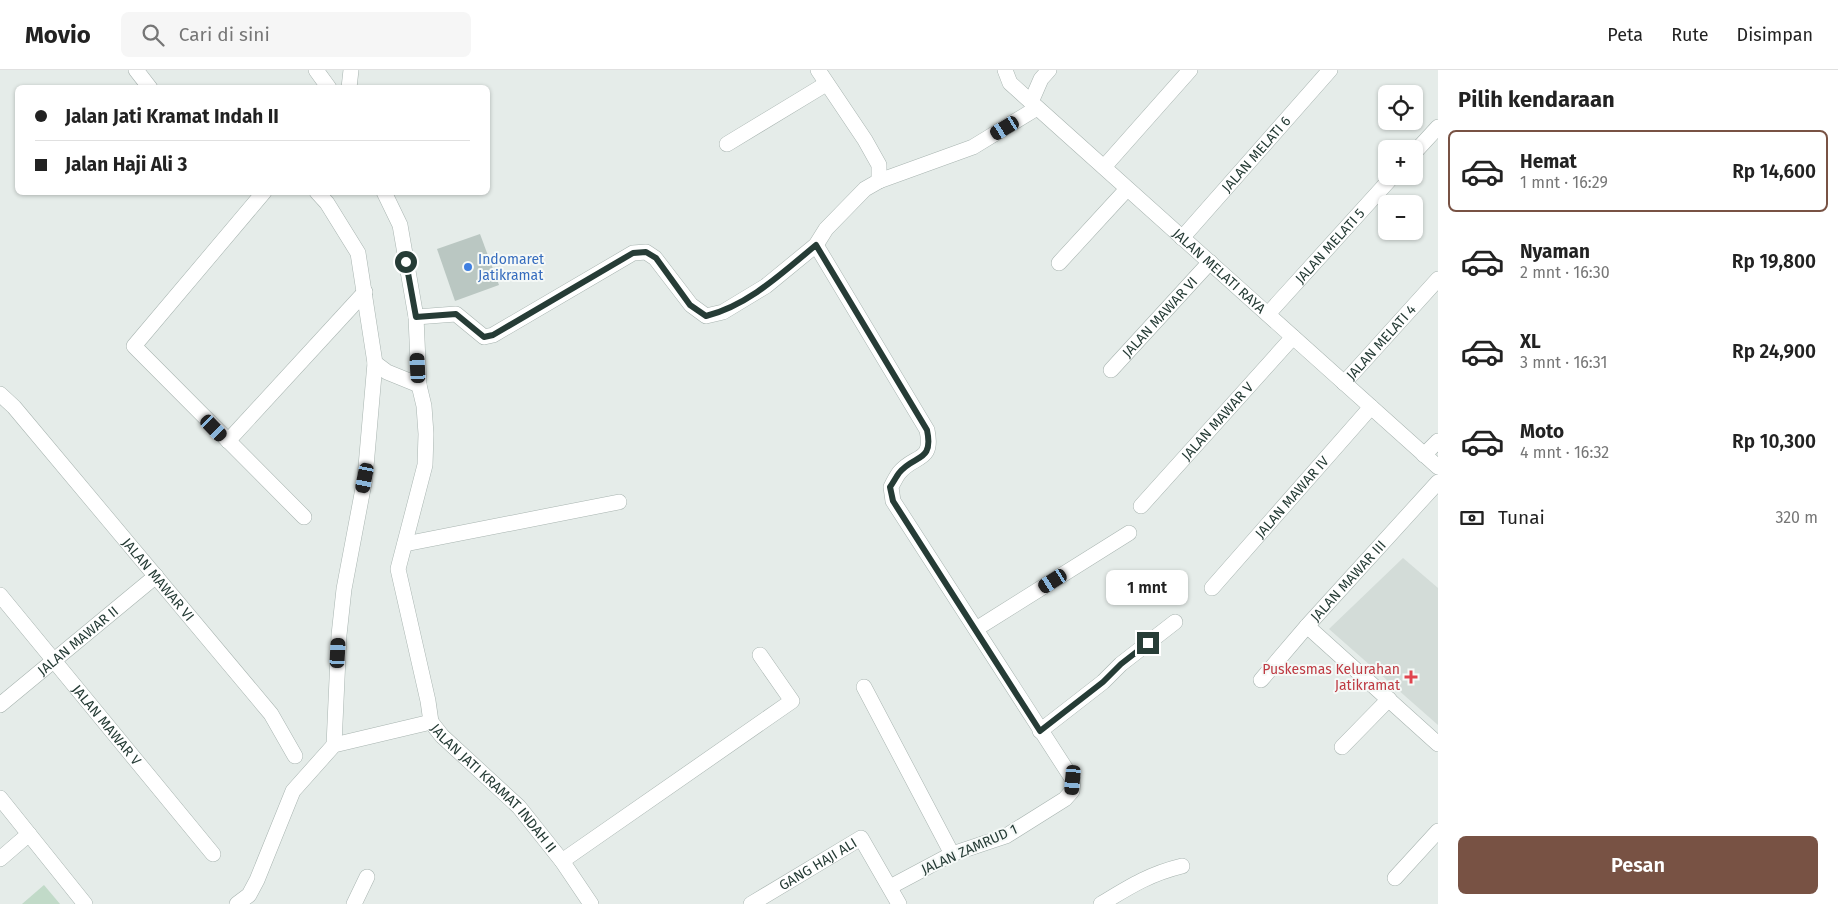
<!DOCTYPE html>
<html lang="id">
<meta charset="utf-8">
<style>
body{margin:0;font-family:"Fira Sans",sans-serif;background:#f6f6f6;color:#222;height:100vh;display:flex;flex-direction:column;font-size:19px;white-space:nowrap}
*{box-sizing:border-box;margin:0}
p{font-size:16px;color:#767676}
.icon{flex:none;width:28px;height:28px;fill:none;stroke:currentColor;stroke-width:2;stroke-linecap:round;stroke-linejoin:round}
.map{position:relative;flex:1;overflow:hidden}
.drawer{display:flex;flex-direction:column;background:#fff;width:400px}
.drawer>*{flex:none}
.hud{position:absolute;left:15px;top:15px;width:475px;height:110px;border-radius:8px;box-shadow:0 1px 4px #0004;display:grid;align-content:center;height:110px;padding:0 20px;background:#fff}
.buttons{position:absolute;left:1378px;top:15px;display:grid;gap:10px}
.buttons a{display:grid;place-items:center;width:45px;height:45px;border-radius:8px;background:#fff;box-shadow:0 1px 4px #0004;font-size:25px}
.end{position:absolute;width:22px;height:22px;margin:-11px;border:6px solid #263c36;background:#fff;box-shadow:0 0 0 2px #fff}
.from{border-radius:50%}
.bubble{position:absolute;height:35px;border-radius:8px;background:#fff;box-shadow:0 1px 4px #0004;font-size:16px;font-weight:600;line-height:35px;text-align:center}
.car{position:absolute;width:15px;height:30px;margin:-15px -8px;border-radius:6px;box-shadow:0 0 4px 1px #0007;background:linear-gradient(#222 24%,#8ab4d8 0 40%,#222 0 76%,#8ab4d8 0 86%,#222 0)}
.hud b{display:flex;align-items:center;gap:18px;height:48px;font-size:19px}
.hud b+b{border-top:1px solid #e0e0e0}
.hud i{width:12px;height:12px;background:#222}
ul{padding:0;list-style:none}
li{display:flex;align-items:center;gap:15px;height:82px;margin:0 10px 8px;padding:0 10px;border:2px solid transparent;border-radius:8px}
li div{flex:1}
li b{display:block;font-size:19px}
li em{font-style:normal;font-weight:600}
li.selected{border-color:#785244}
li>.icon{width:45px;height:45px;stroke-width:1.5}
h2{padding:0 20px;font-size:22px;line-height:60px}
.pay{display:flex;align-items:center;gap:12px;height:55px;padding:0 20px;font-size:19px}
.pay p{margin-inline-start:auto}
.button{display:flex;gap:10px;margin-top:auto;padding:10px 20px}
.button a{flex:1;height:58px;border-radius:8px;background:#785244;color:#fff;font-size:20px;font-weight:600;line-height:58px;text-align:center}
header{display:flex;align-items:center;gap:30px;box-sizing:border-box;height:70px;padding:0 25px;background:#fff;border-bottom:1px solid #e0e0e0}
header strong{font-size:24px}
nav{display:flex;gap:28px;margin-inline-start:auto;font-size:18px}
.search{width:350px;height:45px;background:#f6f6f6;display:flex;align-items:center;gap:12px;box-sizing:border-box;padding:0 18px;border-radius:8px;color:#767676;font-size:19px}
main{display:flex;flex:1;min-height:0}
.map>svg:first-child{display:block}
.built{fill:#d3dcd8}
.park{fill:#c1dac8}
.building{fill:#bac7c2}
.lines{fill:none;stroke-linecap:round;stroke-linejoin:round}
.service-casing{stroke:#a8b4b0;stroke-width:16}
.minor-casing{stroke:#a8b4b0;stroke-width:16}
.tertiary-casing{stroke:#a8b4b0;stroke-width:16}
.service{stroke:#fff;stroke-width:15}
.minor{stroke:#fff;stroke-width:15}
.tertiary{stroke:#fff;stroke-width:15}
.route{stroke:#263c36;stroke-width:6}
.shop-dot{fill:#3f7fe0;stroke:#f5f9f7;stroke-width:2}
.health-dot{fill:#e0444e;stroke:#f5f9f7;stroke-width:2}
.labels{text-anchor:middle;stroke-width:4;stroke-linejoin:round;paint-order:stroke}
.street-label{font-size:14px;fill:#263c36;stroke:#f5f9f7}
.shop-label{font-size:14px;fill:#366cbe;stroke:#f5f9f7;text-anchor:start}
.health-label{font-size:14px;fill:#be3a42;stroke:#f5f9f7;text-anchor:end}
</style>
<header>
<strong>Movio</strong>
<div class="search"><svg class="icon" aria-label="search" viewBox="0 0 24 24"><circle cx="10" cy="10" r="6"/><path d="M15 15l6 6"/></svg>Cari di sini</div>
<nav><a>Peta</a><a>Rute</a><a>Disimpan</a></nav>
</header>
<main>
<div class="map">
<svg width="1438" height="834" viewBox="0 0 1438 834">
<rect width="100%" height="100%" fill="#e5ece9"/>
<polygon class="built" points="1403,488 1438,518 1438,655 1329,559"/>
<polygon class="park" points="44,815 60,834 22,834"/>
<polygon class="building" points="480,164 499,215 455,231 437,179"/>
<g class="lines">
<g class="service-casing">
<polyline id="service" points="334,675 339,565 344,519 365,408 375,293"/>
</g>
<g class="minor-casing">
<g id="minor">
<polyline points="136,0 150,18"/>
<polyline points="316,0 329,18"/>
<path id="s1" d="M 1005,0 L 1010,13 L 1031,32 L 1438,397"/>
<polyline points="349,18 351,0"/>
<polyline points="1031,32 1041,9 1049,0"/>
<polyline points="727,74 826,14"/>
<polyline points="1414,83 1438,57"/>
<polyline points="1104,97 1190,0"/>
<polyline points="879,111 973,77 1037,38"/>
<polyline points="264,122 134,276 304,447"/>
<polyline points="317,122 327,133 358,183 375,293 387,302 419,315"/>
<path id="s2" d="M 1182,168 L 1330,0"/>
<path d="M 816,175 L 927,360 C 934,393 914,384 899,403 C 896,407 893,413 891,417 L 893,431 L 1073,710 L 1072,721 L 1065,729 L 1006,766 L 952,784 L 890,817"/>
<polyline points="1059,193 1127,119"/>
<path id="s3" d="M 1268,244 L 1393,106"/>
<polyline points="416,247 456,244 484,267 493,265 633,183 646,182 655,188 691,235 706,246 723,242 766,216 816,175 826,159 865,119 879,111 879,95 865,70 818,0"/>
<path id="s4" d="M 1111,300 L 1210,192"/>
<path id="s5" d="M 1344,313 L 1438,209"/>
<path id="s6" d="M 0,324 L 14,337 L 271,644 L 295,686"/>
<polyline points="228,371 365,222"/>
<polyline points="1424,385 1438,371"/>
<path id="s7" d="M 1141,436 L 1293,267"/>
<polyline points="405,474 619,432"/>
<path id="s8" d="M 1212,518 L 1371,337"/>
<path id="s9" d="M 0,525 L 213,784"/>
<polyline points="1307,556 1438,674"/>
<polyline points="976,559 1129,463"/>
<path id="s10" d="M 1261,610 L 1307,556 L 1438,412"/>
<polyline points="864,617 952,784"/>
<path id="s11" d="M 0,635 L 156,506"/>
<polyline points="1040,661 1103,612 1121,594 1175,552"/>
<polyline points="1342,677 1389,629"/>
<polyline points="0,728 85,834"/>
<polyline points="0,789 29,764"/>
<polyline points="562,791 792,631 760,585"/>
<polyline points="1395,808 1438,761"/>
<polyline points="237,834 249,825 257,810 293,721 334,675 431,652"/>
<polyline points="354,834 367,807"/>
<path id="s12" d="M 751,834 L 861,768 L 899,834"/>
<path d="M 1101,834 C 1129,817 1149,804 1182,796"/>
</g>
</g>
<g class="tertiary-casing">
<g id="tertiary">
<path id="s13" d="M 384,122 L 400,155 L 416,247 L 419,315 L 424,336 L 426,364 L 425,395 L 398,499 L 428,631 L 431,652 L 442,666 L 519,737 L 562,791 L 591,834"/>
</g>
</g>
<use href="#service" class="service"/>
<use href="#minor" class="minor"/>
<use href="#tertiary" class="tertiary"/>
</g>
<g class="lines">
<path class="route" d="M 406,192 L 416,247 L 456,244 L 484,267 L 493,265 L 633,183 L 646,182 L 656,188 L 690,235 L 706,246 C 749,235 782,203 816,175 L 927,360 C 934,393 914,384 899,403 C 896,407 893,413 890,417 L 893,431 L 1040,661 L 1103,612 L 1121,594 L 1148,573"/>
</g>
<circle class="shop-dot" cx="468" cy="197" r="5"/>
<path class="health-dot" d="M1408.5 599.5h5v5h5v5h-5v5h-5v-5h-5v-5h5z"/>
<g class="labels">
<g class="street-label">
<text dy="5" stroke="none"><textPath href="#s2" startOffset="112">JALAN MELATI 6</textPath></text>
<text dy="5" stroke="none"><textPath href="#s3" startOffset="92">JALAN MELATI 5</textPath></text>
<text dy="5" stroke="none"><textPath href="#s1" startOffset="295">JALAN MELATI RAYA</textPath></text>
<text dy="5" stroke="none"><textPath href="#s4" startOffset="72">JALAN MAWAR VI</textPath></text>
<text dy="5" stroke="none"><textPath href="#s5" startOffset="55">JALAN MELATI 4</textPath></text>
<text dy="5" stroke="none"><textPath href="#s7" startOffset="114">JALAN MAWAR V</textPath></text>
<text dy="5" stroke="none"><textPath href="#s8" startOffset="121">JALAN MAWAR IV</textPath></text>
<text dy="5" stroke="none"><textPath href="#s6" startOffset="244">JALAN MAWAR VI</textPath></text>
<text dy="5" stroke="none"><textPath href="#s10" startOffset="132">JALAN MAWAR III</textPath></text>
<text dy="5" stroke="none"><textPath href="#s11" startOffset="101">JALAN MAWAR II</textPath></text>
<text dy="5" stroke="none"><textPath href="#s9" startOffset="168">JALAN MAWAR V</textPath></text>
<text dy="5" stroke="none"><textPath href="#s13" startOffset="634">JALAN JATI KRAMAT INDAH II</textPath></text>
<text transform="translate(969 779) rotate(-24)" y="5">JALAN ZAMRUD 1</text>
<text dy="5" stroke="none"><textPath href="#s12" startOffset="78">GANG HAJI ALI</textPath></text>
</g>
<g class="shop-label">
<text x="478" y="194">Indomaret<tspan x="478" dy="16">Jatikramat</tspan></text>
</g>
<g class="health-label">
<text x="1400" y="604">Puskesmas Kelurahan<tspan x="1400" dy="16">Jatikramat</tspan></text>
</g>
</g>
</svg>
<div class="buttons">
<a><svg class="icon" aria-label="locate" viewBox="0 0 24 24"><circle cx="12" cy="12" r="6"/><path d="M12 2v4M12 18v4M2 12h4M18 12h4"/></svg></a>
<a>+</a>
<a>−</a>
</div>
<i class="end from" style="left:406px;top:192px"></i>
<i class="end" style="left:1148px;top:573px"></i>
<div class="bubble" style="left:1106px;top:500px;width:82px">1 mnt</div>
<i class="car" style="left:1005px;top:58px;rotate:239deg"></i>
<i class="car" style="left:418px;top:298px;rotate:357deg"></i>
<i class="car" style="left:214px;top:358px;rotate:136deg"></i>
<i class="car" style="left:365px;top:408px;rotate:191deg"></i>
<i class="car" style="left:1053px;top:511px;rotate:238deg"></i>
<i class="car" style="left:338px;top:583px;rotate:3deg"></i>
<i class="car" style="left:1073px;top:710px;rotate:185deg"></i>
<div class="hud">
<b><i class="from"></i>Jalan Jati Kramat Indah II</b>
<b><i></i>Jalan Haji Ali 3</b>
</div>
</div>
<section class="drawer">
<h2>Pilih kendaraan</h2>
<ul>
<li class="selected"><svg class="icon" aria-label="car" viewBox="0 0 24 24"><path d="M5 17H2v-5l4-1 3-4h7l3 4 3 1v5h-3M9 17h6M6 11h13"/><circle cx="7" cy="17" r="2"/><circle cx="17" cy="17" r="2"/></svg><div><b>Hemat</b><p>1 mnt · 16:29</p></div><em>Rp 14,600</em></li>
<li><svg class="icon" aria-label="car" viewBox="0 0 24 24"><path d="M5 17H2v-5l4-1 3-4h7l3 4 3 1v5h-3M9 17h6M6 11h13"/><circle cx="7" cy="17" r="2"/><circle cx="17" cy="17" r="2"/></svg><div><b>Nyaman</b><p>2 mnt · 16:30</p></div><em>Rp 19,800</em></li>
<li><svg class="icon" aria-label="car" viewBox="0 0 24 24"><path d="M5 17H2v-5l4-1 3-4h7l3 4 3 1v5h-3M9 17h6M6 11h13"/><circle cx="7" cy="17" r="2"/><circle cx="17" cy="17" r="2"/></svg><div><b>XL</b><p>3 mnt · 16:31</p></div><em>Rp 24,900</em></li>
<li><svg class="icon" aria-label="car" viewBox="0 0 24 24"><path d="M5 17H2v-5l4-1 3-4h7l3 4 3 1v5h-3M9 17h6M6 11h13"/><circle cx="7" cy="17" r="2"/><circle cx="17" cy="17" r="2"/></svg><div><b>Moto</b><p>4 mnt · 16:32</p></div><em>Rp 10,300</em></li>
</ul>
<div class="pay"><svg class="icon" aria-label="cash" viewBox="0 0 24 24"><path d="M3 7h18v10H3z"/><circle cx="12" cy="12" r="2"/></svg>Tunai<p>320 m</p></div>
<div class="button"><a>Pesan</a></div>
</section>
</main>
